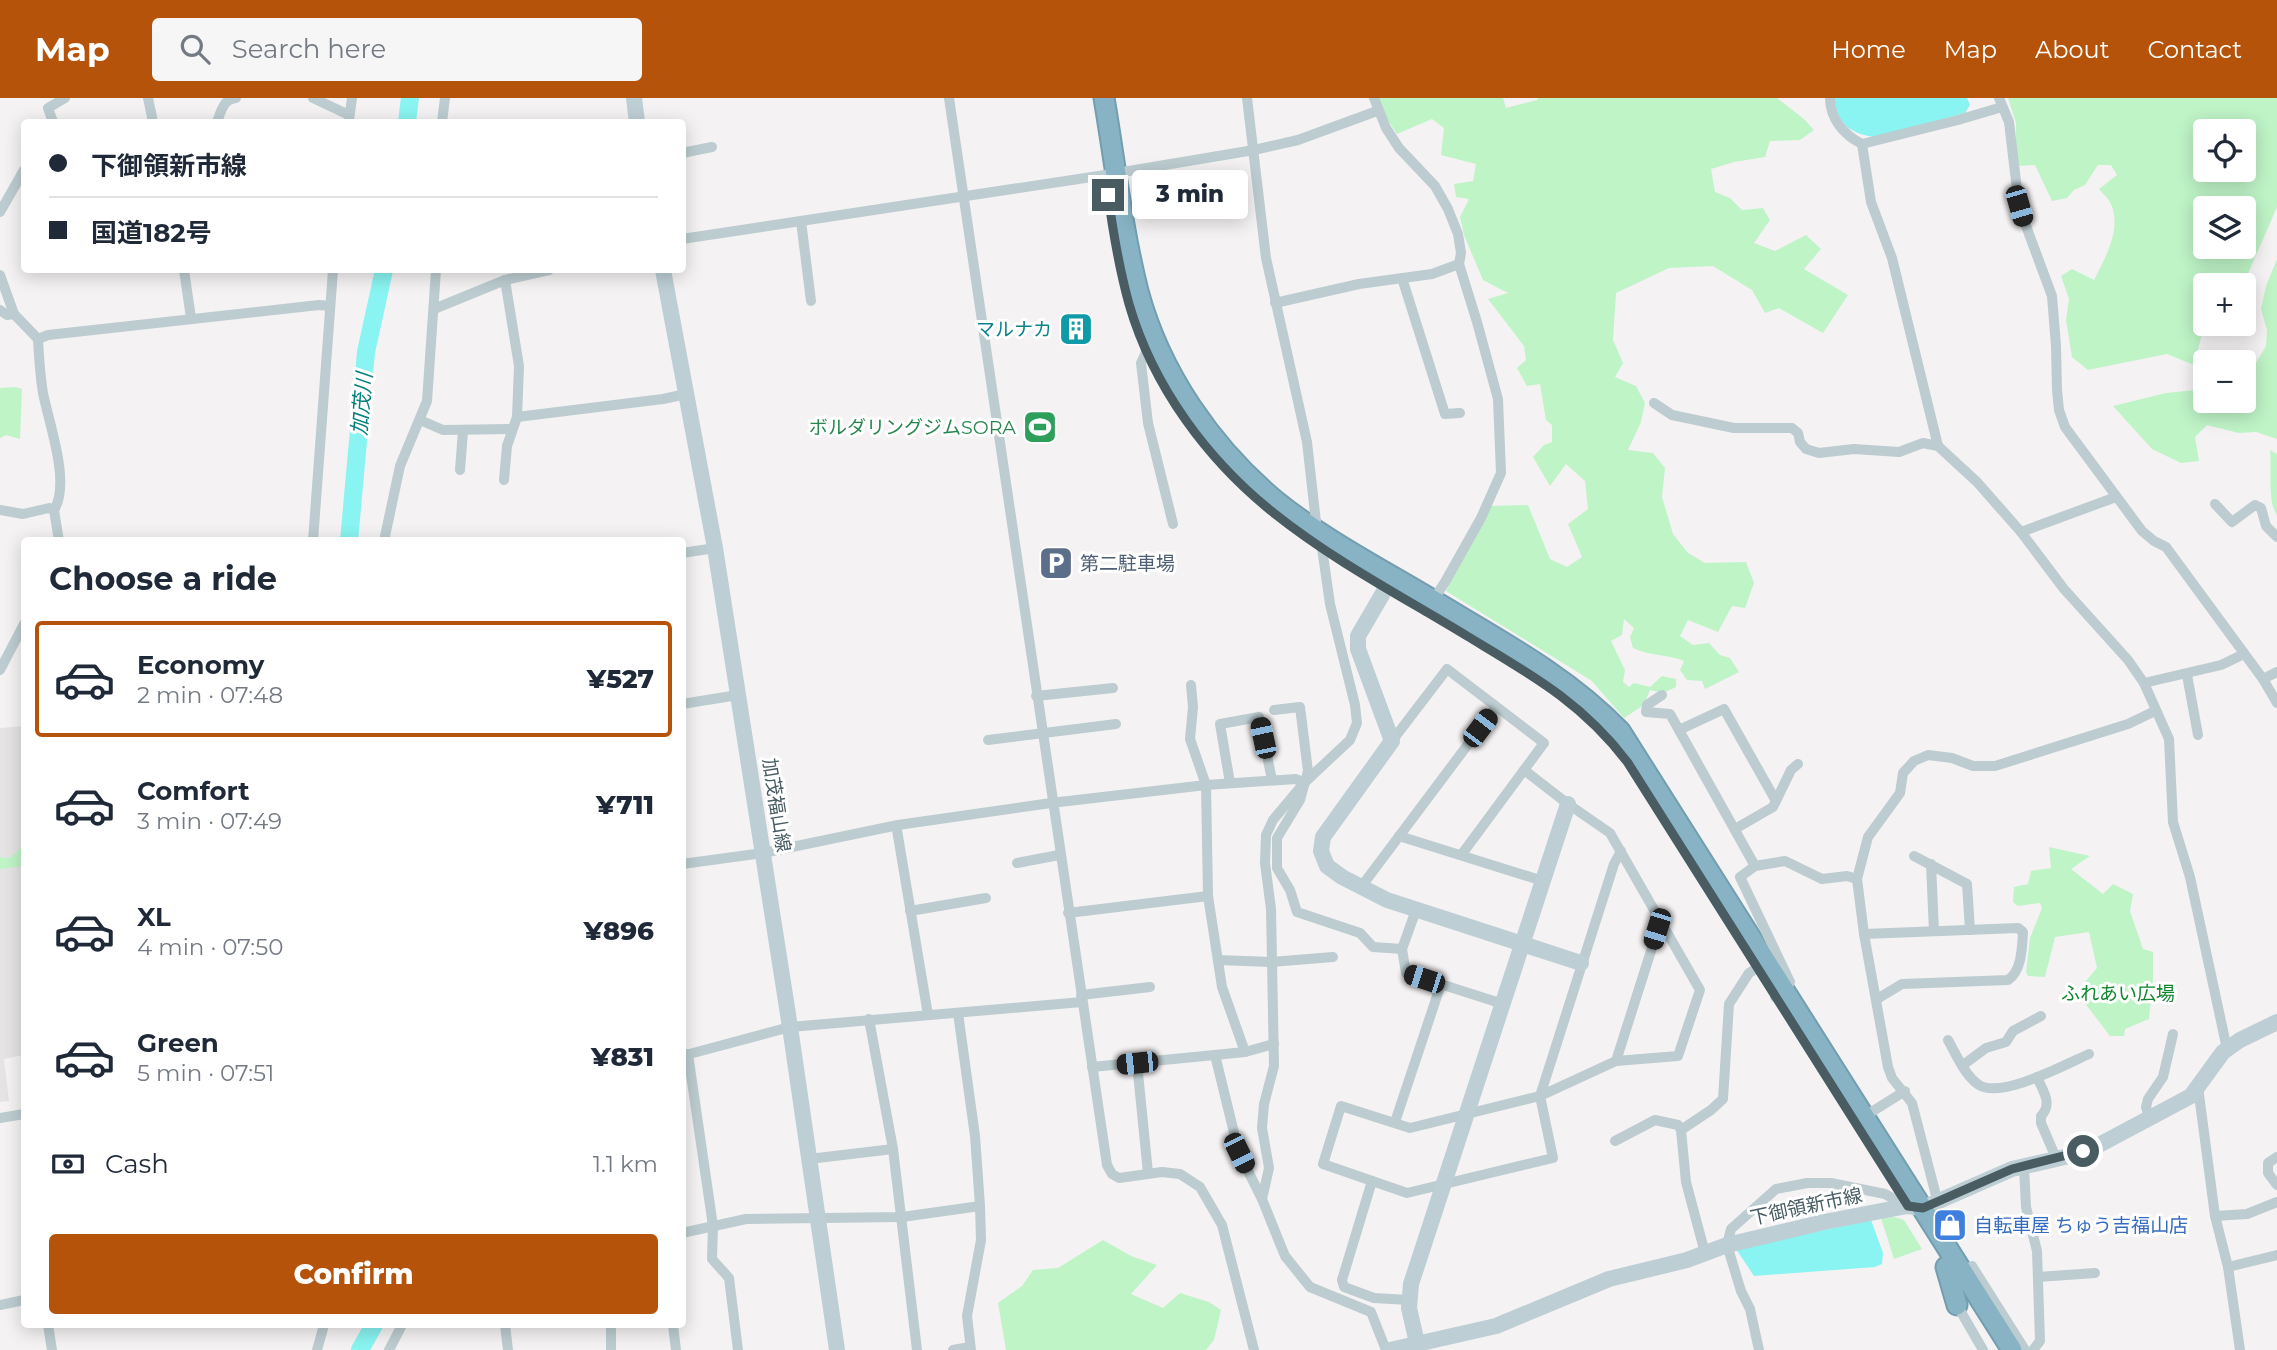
<!DOCTYPE html>
<meta charset="utf-8">
<style>
body{margin:0;font-family:Montserrat,"Noto Sans JP",sans-serif;background:#f6f6f7;color:#1f2937;height:100vh;display:flex;flex-direction:column;font-size:26px;white-space:nowrap}
*{box-sizing:border-box;margin:0}
p{font-size:23px;color:#747a83}
.icon{flex:none;width:38px;height:38px;fill:none;stroke:currentColor;stroke-width:2;stroke-linecap:round;stroke-linejoin:round}
.map{position:relative;flex:1;overflow:hidden}
.sheet{position:absolute;left:21px;top:439px;width:665px;height:791px;display:flex;flex-direction:column;background:#fff;border-radius:7px;box-shadow:0 4px 18px #0003}
.sheet>*{flex:none}
.guide{position:absolute;left:21px;top:21px;width:665px;height:154px;border-radius:7px;box-shadow:0 4px 18px #0003;display:grid;align-content:center;height:154px;padding:0 28px;background:#fff}
.controls{position:absolute;left:2193px;top:21px;display:grid;gap:14px}
.controls a{display:grid;place-items:center;width:63px;height:63px;border-radius:7px;background:#fff;box-shadow:0 4px 18px #0003;font-size:35px}
.end{position:absolute;width:32px;height:32px;margin:-16px;border:9px solid #485c62;background:#fff;box-shadow:0 0 0 4px #fff}
.from{border-radius:50%}
.bubble{position:absolute;height:49px;border-radius:7px;background:#fff;box-shadow:0 4px 18px #0003;font-size:23px;font-weight:800;line-height:49px;text-align:center}
.car{position:absolute;width:21px;height:42px;margin:-21px -10px;border-radius:9px;box-shadow:0 0 5px 2px #0007;background:linear-gradient(#222 24%,#8ab4d8 0 40%,#222 0 76%,#8ab4d8 0 86%,#222 0)}
.guide b{display:flex;align-items:center;gap:24px;height:66px;font-size:26px}
.guide b+b{border-top:2px solid #e0e1e3}
.guide i{width:18px;height:18px;background:#1f2937}
ul{padding:0;list-style:none}
li{display:flex;align-items:center;gap:21px;height:116px;margin:0 14px 10px;padding:0 14px;border:4px solid transparent;border-radius:7px}
li div{flex:1}
li b{display:block;font-size:26px}
li em{font-style:normal;font-weight:800}
li.selected{border-color:#b45309}
li>.icon{width:63px;height:63px;stroke-width:1.5}
h2{padding:0 28px;font-size:32px;line-height:84px}
.pay{display:flex;align-items:center;gap:18px;height:77px;padding:0 28px;font-size:26px}
.pay p{margin-inline-start:auto}
.button{display:flex;gap:14px;margin-top:auto;padding:14px 28px}
.button a{flex:1;height:80px;border-radius:7px;background:#b45309;color:#fff;font-size:28px;font-weight:800;line-height:80px;text-align:center}
header{display:flex;align-items:center;gap:42px;box-sizing:border-box;height:98px;padding:0 35px;background:#b45309;color:#fff}
header strong{font-size:33px}
nav{display:flex;gap:38px;margin-inline-start:auto;font-size:24px}
.search{width:490px;height:63px;background:#f6f6f7;display:flex;align-items:center;gap:18px;box-sizing:border-box;padding:0 24px;border-radius:7px;color:#747a83;font-size:26px}
.map>svg:first-child{display:block}
.education{fill:#e6e3e5}
.green{fill:#bff4c7;fill-rule:evenodd}
.water{fill:#89f4f1}
.lines{fill:none;stroke-linecap:round;stroke-linejoin:round}
.river{stroke:#89f4f1;stroke-width:18}
.highway-casing{stroke:#729eb0;stroke-width:23}
.street{stroke:#bcccd0;stroke-width:10}
.secondary{stroke:#bdced5;stroke-width:16}
.highway{stroke:#87b3c4;stroke-width:19}
.route{stroke:#485c62;stroke-width:9}
.labels{text-anchor:middle;stroke-width:6;stroke-linejoin:round;paint-order:stroke}
.culture-label{font-size:19px;fill:#0d838f;stroke:#fff;text-anchor:end}
.leisure-label{font-size:19px;fill:#27864d;stroke:#fff;text-anchor:end}
.service-label{font-size:19px;fill:#4e5e75;stroke:#fff;text-anchor:start}
.street-label{font-size:19px;fill:#485c62;stroke:#fff}
.park-label{font-size:19px;fill:#10862e;stroke:#fff}
.shop-label{font-size:19px;fill:#366cbe;stroke:#fff;text-anchor:start}
.water-label{font-size:21px;font-style:italic;fill:#06817d;stroke:#fff}
</style>
<header>
<strong>Map</strong>
<div class="search"><svg class="icon" aria-label="search" viewBox="0 0 24 24"><circle cx="10" cy="10" r="6"/><path d="M15 15l6 6"/></svg>Search here</div>
<nav><a>Home</a><a>Map</a><a>About</a><a>Contact</a></nav>
</header>
<div class="map">
<svg width="2277" height="1252" viewBox="0 0 2277 1252">
<rect width="100%" height="100%" fill="#f5f2f3"/>
<polygon class="education" points="24,628 24,957 4,961 9,1003 0,1004 0,630"/>
<g class="green">
<path d="M 1377,0 L 1503,0 L 1506,10 L 1537,2 L 1538,0 L 1777,0 L 1804,21 L 1814,32 L 1800,42 L 1770,43 L 1765,59 L 1734,64 L 1711,71 L 1715,94 L 1730,100 L 1742,112 L 1763,110 L 1770,122 L 1754,145 L 1775,153 L 1806,137 L 1821,151 L 1804,171 L 1848,197 L 1823,235 L 1779,210 L 1765,215 L 1752,192 L 1713,168 L 1669,170 L 1616,195 L 1613,242 L 1623,265 L 1615,279 L 1636,288 L 1645,305 L 1641,324 L 1628,352 L 1653,355 L 1665,370 L 1662,399 L 1673,436 L 1688,455 L 1705,465 L 1746,464 L 1754,485 L 1745,510 L 1732,508 L 1718,534 L 1688,522 L 1680,538 L 1693,547 L 1709,545 L 1720,557 L 1730,560 L 1739,574 L 1705,591 L 1702,583 L 1687,582 L 1680,572 L 1684,563 C 1668,556 1649,558 1633,550 L 1630,539 L 1634,530 L 1624,521 L 1622,537 L 1611,543 L 1625,572 L 1623,584 L 1629,589 L 1634,585 L 1650,589 L 1662,578 L 1676,581 L 1676,589 L 1663,595 L 1650,592 L 1644,607 L 1624,620 L 1592,583 L 1446,493 L 1486,408 L 1528,407 L 1550,461 L 1567,469 L 1582,459 L 1568,426 L 1588,411 L 1585,383 L 1566,366 L 1550,388 L 1533,359 L 1544,347 L 1552,344 L 1552,327 L 1546,322 L 1540,286 L 1527,288 L 1517,270 L 1526,262 L 1524,248 L 1488,201 L 1508,195 L 1483,182 L 1464,137 L 1460,119 L 1469,101 L 1456,99 L 1454,86 L 1473,83 L 1476,66 L 1441,57 L 1444,30 L 1432,21 L 1397,36 L 1379,9 Z"/>
<path d="M 2008,0 L 2277,0 L 2277,109 L 2243,187 L 2205,187 L 2205,226 L 2212,226 L 2202,236 L 2194,267 L 2167,256 L 2088,272 L 2072,259 L 2066,222 L 2069,201 L 2061,178 L 2072,171 L 2094,182 C 2105,160 2123,130 2110,104 C 2108,100 2102,95 2099,91 L 2117,77 L 2111,67 L 2098,67 L 2085,87 L 2074,92 L 2067,100 L 2052,103 L 2035,67 L 2016,68 L 2016,25 ZM 2205,33 L 2244,33 L 2244,72 L 2205,72 ZM 2205,110 L 2244,110 L 2244,149 L 2205,149 Z"/>
<polygon points="2277,161 2277,341 2256,334 2239,335 2207,327 2195,339 2199,363 2181,365 2152,351 2113,308 2166,295 2205,291 2205,303 2244,303 2244,285 2266,248 2267,232 2261,211 2266,188"/>
<polygon points="15,289 22,291 20,341 6,337 0,340 0,290"/>
<path d="M 2270,352 L 2277,356 L 2277,417 C 2267,404 2272,370 2270,352 Z"/>
<polygon points="24,747 24,768 0,771 0,759 10,760"/>
<polygon points="2049,749 2090,758 2071,771 2103,796 2113,786 2133,796 2130,813 2143,851 2153,854 2153,881 2149,921 2125,931 2124,938 2110,938 2084,904 2085,884 2097,870 2089,834 2055,839 2045,879 2028,878 2026,874 2030,840 2042,810 2040,805 2018,808 2013,804 2014,789 2028,786 2031,773 2051,770"/>
<polygon points="1894,1119 1904,1122 1922,1151 1894,1161 1881,1120"/>
<polygon points="1103,1142 1131,1158 1157,1167 1131,1196 1163,1210 1180,1195 1209,1204 1221,1212 1214,1242 1206,1252 1006,1252 998,1205 1022,1188 1033,1172 1058,1170"/>
</g>
<g class="water">
<path d="M 1834,0 L 1967,0 L 1970,7 L 1965,15 L 1876,39 C 1851,37 1837,25 1834,0 Z"/>
<polygon points="1871,1122 1883,1155 1882,1166 1875,1169 1754,1178 1736,1151"/>
</g>
<g class="lines">
<g class="river">
<polyline points="407,24 410,0"/>
<polyline points="349,443 366,254 384,172"/>
<polyline points="360,1252 374,1227"/>
</g>
<g class="highway-casing">
<g id="highway">
<path d="M 1104,0 C 1115,64 1122,130 1138,193 C 1160,275 1212,350 1276,403 C 1323,441 1377,469 1429,500 C 1495,540 1565,576 1620,633 L 2012,1252"/>
<polyline points="1946,1169 1957,1207"/>
</g>
</g>
<g class="street">
<polyline points="148,0 153,24"/>
<polyline points="313,0 349,17"/>
<polyline points="949,0 1107,1067 1112,1076 1119,1080 1162,1074 1180,1076 1200,1089 1222,1127 1254,1252"/>
<polyline points="1247,0 1266,160 1307,344 1317,433 1322,450 1330,506 1355,607 1357,625 1350,642 1304,685 1273,722 1266,737 1265,765 1271,811 1274,968 1264,1006 1262,1030 1269,1070 1262,1101 1285,1158 1310,1189 1371,1214 1386,1252"/>
<polyline points="1374,0 1386,30 1399,50 1435,88 1448,111 1458,136 1461,155 1459,166 1477,224 1498,301 1501,375 1481,420 1445,484 1426,513"/>
<path d="M 1830,0 C 1830,21 1844,37 1862,46 L 1958,22 L 2002,9"/>
<polyline points="1999,0 2009,24 2019,109 2052,198 2056,248 2057,292 2059,312 2065,329 2142,433 2154,443 2166,449 2263,581 2277,605"/>
<polyline points="349,22 352,0"/>
<polyline points="53,24 48,10 65,0"/>
<path d="M 217,24 C 221,14 223,1 236,0"/>
<polyline points="442,24 445,0"/>
<polyline points="1862,46 1871,104 1892,160 1938,348"/>
<polyline points="682,55 712,49"/>
<polyline points="0,114 24,72"/>
<polyline points="801,123 811,203"/>
<polyline points="682,141 1105,77 1254,52 1298,42 1377,13"/>
<polyline points="184,172 191,220"/>
<path d="M 0,177 L 14,216 L 38,241 C 39,260 40,277 43,295 C 49,326 71,385 54,412 L 59,443"/>
<polyline points="1402,180 1445,316 1460,315"/>
<polyline points="1275,205 1359,186 1432,176 1459,166"/>
<polyline points="434,211 505,182 549,172"/>
<polyline points="0,212 7,217 14,216"/>
<polyline points="38,241 48,237 319,207 330,208"/>
<polyline points="1147,252 1141,265 1148,325 1173,426"/>
<polyline points="1654,305 1672,317 1734,330 1792,330 1798,335 1800,344 1806,351 1819,355 1854,351 1899,354 1923,345 1938,348 1977,384 2021,434 2064,491 2128,562 2144,585 2169,641 2173,724 2190,779 2227,951"/>
<polyline points="517,319 663,301 686,296"/>
<polyline points="420,322 443,332 512,331"/>
<polyline points="460,372 463,333"/>
<polyline points="504,382 507,348 517,319 519,268 505,182"/>
<polyline points="2215,406 2232,424 2255,407 2261,410 2266,428 2277,439"/>
<polyline points="0,412 23,416 49,410 54,412"/>
<polyline points="2021,434 2116,399"/>
<polyline points="313,443 333,172"/>
<polyline points="384,443 400,368 427,303 436,172"/>
<polyline points="682,455 715,450"/>
<polyline points="0,572 24,526"/>
<polyline points="2187,577 2198,637"/>
<polyline points="2263,581 2277,574"/>
<polyline points="2144,585 2221,567 2244,556"/>
<polyline points="1191,587 1193,609 1190,641 1206,687 1208,798 1222,889 1245,954"/>
<polyline points="1662,597 1647,607 1646,614 1670,616 1755,768 1740,779 1790,884 1785,893 1775,899"/>
<polyline points="1036,598 1113,590"/>
<polyline points="682,606 738,597"/>
<polyline points="1274,612 1300,609 1308,673 1300,702 1277,740 1277,770 1290,792 1297,814 1360,835 1373,849 1402,851"/>
<polyline points="1679,632 1724,611 1776,703"/>
<polyline points="988,642 1116,626"/>
<polyline points="1392,643 1447,571 1544,645 1462,756"/>
<polyline points="1524,672 1568,706 1610,735 1700,892 1678,958 1616,963 1540,998 1410,1030 1341,1008 1323,1066 1407,1095 1553,1060 1540,998 1614,766 1621,753"/>
<polyline points="1230,685 1220,626 1259,619 1272,682"/>
<polyline points="898,727 897,732 928,917"/>
<polyline points="1735,731 1773,709 1791,672 1798,666"/>
<polyline points="1399,738 1543,783"/>
<polyline points="1914,758 1967,786 1970,832"/>
<polyline points="1017,765 1059,757"/>
<polyline points="682,766 763,755 898,727 1051,705 1206,687 1296,681 1304,685"/>
<polyline points="1931,766 1934,833"/>
<polyline points="1755,768 1785,763 1822,781 1847,778 1857,781"/>
<polyline points="1361,789 1496,609"/>
<polyline points="1416,812 1402,851 1406,875 1503,906"/>
<polyline points="910,813 986,800"/>
<polyline points="1068,815 1208,798"/>
<path d="M 1864,836 L 2018,830 L 2023,834 C 2022,849 2022,873 2008,882 L 1902,886 L 1877,901"/>
<polyline points="1218,862 1271,864 1333,859"/>
<polyline points="1081,897 1150,889"/>
<polyline points="958,915 975,1038 980,1108 981,1142 967,1218 971,1252"/>
<polyline points="869,921 893,1051 917,1252"/>
<path d="M 1948,942 C 1956,956 1965,978 1979,987 C 2002,1001 2066,966 2089,956"/>
<polyline points="688,956 713,1128 712,1161 729,1180 738,1252"/>
<polyline points="1215,957 1239,1055 1262,1101"/>
<polyline points="682,958 790,929 1082,904"/>
<polyline points="1616,963 1658,831 1662,826"/>
<polyline points="1137,965 1148,1075"/>
<polyline points="1963,967 1986,950 2006,944 2013,933 2041,918"/>
<polyline points="1092,969 1245,954 1274,946"/>
<path d="M 2037,979 C 2043,993 2053,1006 2041,1018 L 2041,1025 L 2056,1060"/>
<polyline points="2198,989 2215,1118 2228,1169 2240,1252"/>
<polyline points="1865,1018 1905,993"/>
<polyline points="2149,1019 2146,1009 2148,1001 2163,979 2173,936"/>
<polyline points="0,1020 24,1016"/>
<polyline points="1395,1024 1441,886"/>
<polyline points="1681,1032 1711,1012 1723,1001 1729,906 1749,875 1757,870"/>
<polyline points="1615,1043 1655,1022 1678,1027 1681,1032 1686,1084 1705,1155"/>
<polyline points="2277,1059 2268,1065 2268,1075 2277,1087"/>
<polyline points="809,1061 893,1051"/>
<polyline points="2024,1069 2026,1109 2037,1153 2040,1243 2033,1252"/>
<polyline points="1372,1083 1342,1182 1344,1189 1374,1200 1409,1202"/>
<polyline points="1938,1105 1912,1005 1892,980 1888,969 1864,836 1857,781 1868,739 1900,695 1903,675 1914,663 1928,657 1952,660 1973,668 1995,668 2128,626 2155,613"/>
<polyline points="2215,1118 2247,1116 2277,1104"/>
<polyline points="682,1135 746,1121 902,1119 980,1108"/>
<polyline points="1972,1168 2025,1252"/>
<polyline points="2228,1169 2277,1157"/>
<polyline points="2038,1179 2095,1175"/>
<polyline points="0,1207 24,1202"/>
<polyline points="1957,1207 1983,1252"/>
<polyline points="48,1227 52,1252"/>
<polyline points="505,1227 508,1252"/>
<polyline points="673,1227 676,1252"/>
<polyline points="317,1252 324,1227"/>
<polyline points="389,1252 402,1227"/>
<polyline points="611,1252 611,1227"/>
<polyline points="953,1252 970,1249"/>
<polyline points="1759,1252 1750,1211 1741,1193 1727,1147 1731,1131 1776,1091 1807,1085 1831,1085 1885,1096 1907,1108"/>
</g>
<g class="secondary">
<polyline points="634,0 637,24"/>
<polyline points="663,172 715,450 790,929 837,1252"/>
<polyline points="1393,478 1358,538 1358,551 1392,643 1323,739 1321,753 1327,768 1342,779 1387,802 1581,865"/>
<polyline points="1417,1245 1409,1210 1411,1186 1568,706"/>
<polyline points="1390,1252 1496,1228 1609,1181 1687,1162 1727,1147 1824,1124 1907,1108 1923,1110 2012,1071 2069,1058 2097,1048 2191,998 2223,954 2240,942 2277,924"/>
</g>
<use href="#highway" class="highway"/>
</g>
<g class="lines">
<path class="route" d="M 1108,97 C 1113,134 1119,170 1129,206 C 1153,289 1208,363 1275,416 C 1334,463 1403,499 1467,538 C 1530,576 1582,604 1628,665 L 1908,1108 L 1923,1110 L 2012,1071 L 2083,1053"/>
</g>
<defs>
<g id="building-square" transform="scale(1.75)"><rect x="-9" y="-9" width="18" height="18" rx="4" fill="#0f9aa8" stroke="#fff"/><path d="M-4-6H4V6H1V3H-1V6H-4ZM-2.5-4.3h1.7v1.8h-1.7ZM.8-4.3h1.7v1.8H.8ZM-2.5-1h1.7V.8h-1.7ZM.8-1h1.7V.8H.8Z" fill="#fff"/></g>
<g id="stadium-square" transform="scale(1.75)"><rect x="-9" y="-9" width="18" height="18" rx="4" fill="#2e9e5b" stroke="#fff"/><path d="M0-5a6.5 5 0 1 0 0 10a6.5 5 0 1 0 0-10ZM-3.5-1.8h7v3.6h-7Z" fill="#fff"/></g>
<g id="parking-square" transform="scale(1.75)"><rect x="-9" y="-9" width="18" height="18" rx="4" fill="#5c6f8a" stroke="#fff"/><path d="M-3.5-5.5H1a3.5 3.5 0 0 1 0 7H-1V5.5H-3.5ZM-1-3.4V-.6H.8a1.4 1.4 0 0 0 0-2.8Z" fill="#fff"/></g>
<g id="shop-square" transform="scale(1.75)"><rect x="-9" y="-9" width="18" height="18" rx="4" fill="#3f7fe0" stroke="#fff"/><path d="M-5-2.5h2.3a2.7 3.5 0 0 1 5.4 0H5L5.5 6h-11ZM-1.5-2.5h3a1.5 2.3 0 0 0-3 0Z" fill="#fff"/></g>
</defs>
<g fill-rule="evenodd">
<use href="#building-square" x="1076" y="231"/>
<use href="#stadium-square" x="1040" y="329"/>
<use href="#parking-square" x="1056" y="465"/>
<use href="#shop-square" x="1950" y="1127"/>
</g>
<g class="labels">
<g class="culture-label">
<text x="1052" y="238">マルナカ</text>
</g>
<g class="leisure-label">
<text x="1016" y="336">ボルダリングジムSORA</text>
</g>
<g class="service-label">
<text x="1080" y="472">第二駐車場</text>
</g>
<g class="street-label">
<text transform="translate(777 707) rotate(81)" y="7">加茂福山線</text>
<text transform="translate(1806 1108) rotate(-12)" y="7">下御領新市線</text>
</g>
<g class="park-label">
<text x="2118" y="902">ふれあい広場</text>
</g>
<g class="shop-label">
<text x="1974" y="1134">自転車屋 ちゅう吉福山店</text>
</g>
<g class="water-label">
<text transform="translate(362 306) rotate(-85)" y="7">加茂川</text>
</g>
</g>
</svg>
<div class="controls">
<a><svg class="icon" aria-label="locate" viewBox="0 0 24 24"><circle cx="12" cy="12" r="6"/><path d="M12 2v4M12 18v4M2 12h4M18 12h4"/></svg></a>
<a><svg class="icon" aria-label="layers" viewBox="0 0 24 24"><path d="M12 4l9 5-9 5-9-5zM3 14l9 5 9-5"/></svg></a>
<a>+</a>
<a>−</a>
</div>
<i class="end from" style="left:2083px;top:1053px"></i>
<i class="end" style="left:1108px;top:97px"></i>
<div class="bubble" style="left:1132px;top:72px;width:116px">3 min</div>
<i class="car" style="left:2019px;top:108px;rotate:164deg"></i>
<i class="car" style="left:1480px;top:630px;rotate:37deg"></i>
<i class="car" style="left:1263px;top:640px;rotate:348deg"></i>
<i class="car" style="left:1657px;top:831px;rotate:197deg"></i>
<i class="car" style="left:1424px;top:881px;rotate:288deg"></i>
<i class="car" style="left:1137px;top:965px;rotate:264deg"></i>
<i class="car" style="left:1239px;top:1055px;rotate:154deg"></i>
<div class="guide">
<b><i class="from"></i>下御領新市線</b>
<b><i></i>国道182号</b>
</div>
<section class="sheet">
<h2>Choose a ride</h2>
<ul>
<li class="selected"><svg class="icon" aria-label="car" viewBox="0 0 24 24"><path d="M5 17H2v-5l4-1 3-4h7l3 4 3 1v5h-3M9 17h6M6 11h13"/><circle cx="7" cy="17" r="2"/><circle cx="17" cy="17" r="2"/></svg><div><b>Economy</b><p>2 min · 07:48</p></div><em>¥527</em></li>
<li><svg class="icon" aria-label="car" viewBox="0 0 24 24"><path d="M5 17H2v-5l4-1 3-4h7l3 4 3 1v5h-3M9 17h6M6 11h13"/><circle cx="7" cy="17" r="2"/><circle cx="17" cy="17" r="2"/></svg><div><b>Comfort</b><p>3 min · 07:49</p></div><em>¥711</em></li>
<li><svg class="icon" aria-label="car" viewBox="0 0 24 24"><path d="M5 17H2v-5l4-1 3-4h7l3 4 3 1v5h-3M9 17h6M6 11h13"/><circle cx="7" cy="17" r="2"/><circle cx="17" cy="17" r="2"/></svg><div><b>XL</b><p>4 min · 07:50</p></div><em>¥896</em></li>
<li><svg class="icon" aria-label="car" viewBox="0 0 24 24"><path d="M5 17H2v-5l4-1 3-4h7l3 4 3 1v5h-3M9 17h6M6 11h13"/><circle cx="7" cy="17" r="2"/><circle cx="17" cy="17" r="2"/></svg><div><b>Green</b><p>5 min · 07:51</p></div><em>¥831</em></li>
</ul>
<div class="pay"><svg class="icon" aria-label="cash" viewBox="0 0 24 24"><path d="M3 7h18v10H3z"/><circle cx="12" cy="12" r="2"/></svg>Cash<p>1.1 km</p></div>
<div class="button"><a>Confirm</a></div>
</section>
</div>
